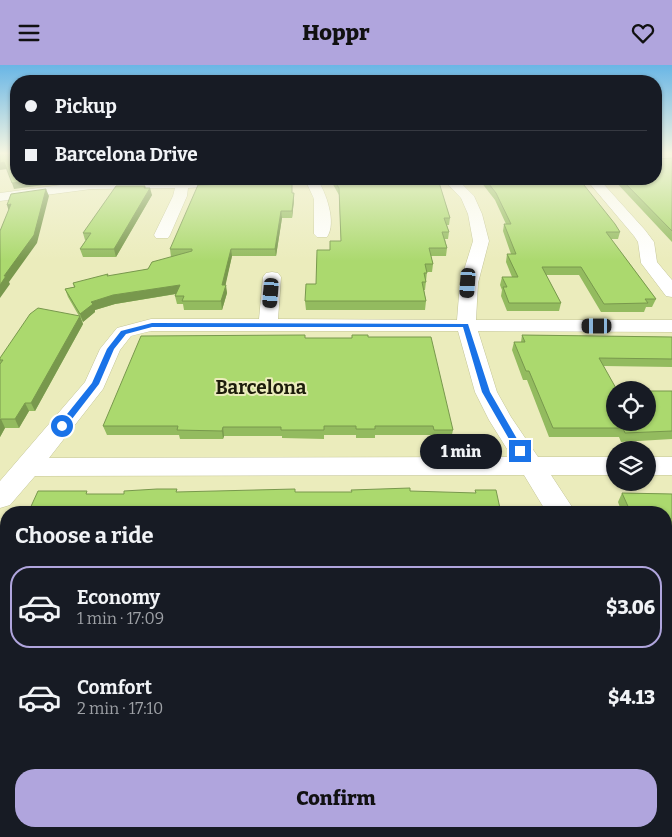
<!DOCTYPE html>
<meta charset="utf-8">
<style>
body{margin:0;font-family:Bitter,serif;background:#242831;color:#f1f3f6;height:100vh;display:flex;flex-direction:column;font-size:19px;white-space:nowrap}
*{box-sizing:border-box;margin:0}
p{font-size:16px;color:#9ea1a6}
.icon{flex:none;width:28px;height:28px;fill:none;stroke:currentColor;stroke-width:2;stroke-linecap:round;stroke-linejoin:round}
.map{position:relative;flex:1;overflow:hidden}
.details{position:absolute;left:0px;top:441px;width:672px;height:331px;display:flex;flex-direction:column;background:#171b24;border-radius:20px 20px 0 0;box-shadow:0 1px 4px #0004}
.details>*{flex:none}
.hud{position:absolute;left:10px;top:10px;width:652px;height:110px;border-radius:20px;box-shadow:0 1px 4px #0004;display:grid;align-content:center;height:110px;padding:0 15px;background:#171b24}
.buttons{position:absolute;left:606px;top:316px;display:grid;gap:10px}
.buttons a{display:grid;place-items:center;width:50px;height:50px;border-radius:50%;background:#171b24;box-shadow:0 1px 4px #0004;font-size:25px}
.end{position:absolute;width:22px;height:22px;margin:-11px;border:6px solid #1a73e8;background:#fff;box-shadow:0 0 0 2px #fff}
.from{border-radius:50%}
.bubble{position:absolute;height:35px;border-radius:18px;background:#171b24;box-shadow:0 1px 4px #0004;font-size:16px;font-weight:800;line-height:35px;text-align:center}
.car{position:absolute;width:15px;height:30px;margin:-15px -8px;border-radius:6px;box-shadow:0 0 4px 1px #0007;background:linear-gradient(#222 24%,#8ab4d8 0 40%,#222 0 76%,#8ab4d8 0 86%,#222 0)}
.hud b{display:flex;align-items:center;gap:18px;height:48px;font-size:19px}
.hud b+b{border-top:1px solid #363941}
.hud i{width:12px;height:12px;background:#f1f3f6}
ul{padding:0;list-style:none}
li{display:flex;align-items:center;gap:15px;height:82px;margin:0 10px 8px;padding:0 5px;border:2px solid transparent;border-radius:20px}
li div{flex:1}
li b{display:block;font-size:19px}
li em{font-style:normal;font-weight:800}
li.active{border-color:#b0a5dd}
li>.icon{width:45px;height:45px;stroke-width:1.5}
h2{padding:0 15px;font-size:22px;line-height:60px}
.cta{display:flex;gap:10px;margin-top:auto;padding:10px 15px}
.cta a{flex:1;height:58px;border-radius:20px;background:#b0a5dd;color:#111;font-size:20px;font-weight:800;line-height:58px;text-align:center}
header{display:flex;justify-content:space-between;align-items:center;height:65px;padding:0 15px;background:#b0a5dd;color:#111;font-size:22px;font-weight:800}
.map>svg:first-child{display:block}
.lines{fill:none;stroke-linecap:round;stroke-linejoin:round}
.minor-casing{stroke:#c3c496;stroke-width:1}
.minor{fill:#fff;fill-rule:evenodd}
.wall{fill:#93bb5f}
.shaded-wall{fill:#78984d}
.building{fill:#abd96e;stroke:#78984d}
.route{fill:#1a73e8}
.labels{text-anchor:middle;stroke-width:4;stroke-linejoin:round;paint-order:stroke}
.neighbourhood-label{font-size:19px;font-weight:bold;fill:#1c1c0b;stroke:#ebecbc}
</style>
<header><svg class="icon" aria-label="menu" viewBox="0 0 24 24"><path d="M4 6h16M4 12h16M4 18h16"/></svg>Hoppr<svg class="icon" aria-label="heart" viewBox="0 0 24 24"><path d="M12 20l-8-8c-3-5 5-10 8-4 3-6 11-1 8 4z"/></svg></header>
<div class="map">
<svg width="672" height="772" viewBox="0 0 672 772">
<rect width="100%" height="100%" fill="#ebecbc"/>
<g class="lines">
<g class="minor-casing">
<g id="minor">
<polygon points="201,114 264,114 257,118 188,123 187,131 170,170 168,173 156,173 154,170 173,131 175,123 91,124 0,136 0,128 91,116"/>
<path d="M 305,114 L 317,114 C 326,127 337,158 327,172 L 317,172 L 314,169 L 314,134 Z"/>
<path d="M 443,114 L 457,114 L 474,131 L 482,149 L 489,176 L 478,218 L 476,255 L 672,255 L 672,267 L 478,266 L 497,327 L 511,352 L 538,392 L 615,392 L 615,410 L 551,410 L 576,448 L 547,448 L 524,410 L 35,411 L 10,440 L 0,443 L 0,416 L 85,317 L 100,284 L 117,263 L 151,254 L 259,254 L 263,212 L 266,208 L 272,207 L 278,208 L 281,212 L 278,254 L 457,255 L 460,218 L 473,176 L 468,149 L 461,133 ZM 151,266 L 458,266 L 475,327 L 489,355 L 512,392 L 49,393 L 103,324 L 120,285 L 131,271 Z"/>
<polygon points="586,114 599,114 645,165 654,177 657,197 672,215 672,232 666,231 641,198 638,177 634,171"/>
<rect x="648" y="392" width="24" height="18"/>
<polygon points="666,642 672,642 672,721 666,719"/>
<polygon points="0,646 6,647 6,684 0,684"/>
<rect x="277" y="766" width="42" height="6"/>
</g>
</g>
<use href="#minor" class="minor"/>
</g>
<g class="wall">
<polygon points="656,88 672,88 672,89 657,90 657,94 672,93 672,177 613,114 656,114"/>
<polygon points="331,114 438,114 450,153 449,160 447,160 449,167 448,174 445,174 447,183 446,191 431,191 433,199 432,207 427,207 425,225 424,225 426,236 425,245 306,245 305,236 316,219 330,185 341,176 339,130 331,116"/>
<polygon points="473,114 573,114 620,167 618,174 611,174 656,234 652,242 646,242 644,247 601,247 579,210 546,210 561,238 559,246 507,246 501,231 502,225 500,220 502,212 512,212 506,197 507,189 511,189 503,166 504,159 506,159 495,135 481,117 478,118"/>
<polygon points="145,121 146,123 152,130 116,192 83,192 80,184 86,175 85,175 83,168"/>
<polygon points="292,128 294,135 292,153 282,153 276,191 232,191 225,220 227,228 222,245 184,245 183,239 177,239 175,231 176,229 115,239 95,245 95,247 83,257 80,251 83,259 35,346 29,346 19,363 5,363 0,372 0,293 79,251 68,232 65,224 74,222 73,218 148,204 171,192 170,184"/>
<polygon points="522,270 672,272 672,302 604,301 615,358 672,326 672,374 621,377 619,372 549,372 527,315 523,315 512,285 514,277 521,277"/>
<polygon points="368,272 453,365 451,374 432,374 431,370 375,370 375,373 356,373 356,370 324,370 324,374 282,373 282,371 224,371 223,374 180,374 179,370 107,370 103,361 305,273 352,273"/>
<polygon points="622,428 672,429 672,484 666,484 666,448 622,448 618,437"/>
<rect x="0" y="513" width="6" height="81"/>
<polygon points="666,513 672,513 672,559 666,546"/>
<polygon points="511,766 636,766 638,772 512,772"/>
</g>
<g class="shaded-wall">
<polygon points="4,97 7,104 0,105 0,98"/>
<polygon points="42,114 68,114 52,115 51,119 14,124 12,118"/>
<polygon points="478,114 482,114 481,117 478,118"/>
<polygon points="150,123 152,130 116,192 114,184"/>
<polygon points="46,124 49,131 37,178 9,217 10,219 0,233 0,220"/>
<polygon points="294,128 294,135 292,153 292,146"/>
<polygon points="11,139 9,147 7,140"/>
<polygon points="281,146 282,153 276,191 275,184"/>
<polygon points="231,184 232,191 224,227 226,220 227,228 222,245 221,236 222,220"/>
<polygon points="180,220 181,228 115,239 95,245 95,247 83,257 80,249 91,237 113,230"/>
<polygon points="80,251 83,259 35,346 31,338"/>
<polygon points="25,338 29,346 19,363 15,354"/>
<polygon points="1,354 5,363 0,372 0,355"/>
<polygon points="223,362 224,371 223,374 222,366"/>
<polygon points="36,766 49,766 47,772 34,772"/>
<polygon points="198,766 204,766 203,772 197,772"/>
</g>
<g class="building">
<polygon points="0,88 16,88 16,114 42,114 12,118 4,97 0,98"/>
<polygon points="656,88 657,88 657,94 672,93 672,166 621,114 656,114"/>
<polygon points="333,114 438,114 450,153 444,153 449,167 442,167 447,183 429,183 433,199 425,199 427,208 424,208 426,217 422,217 426,236 305,236 306,219 316,219 317,185 330,185 330,176 341,176 339,123"/>
<polygon points="485,114 573,114 574,115 580,115 615,159 620,167 606,167 656,234 645,234 648,238 604,239 581,202 542,202 561,238 509,238 503,222 507,222 502,212 518,212 507,189 516,189 504,159 511,159 496,128"/>
<polygon points="292,117 292,128 294,128 292,146 281,146 275,184 231,184 222,220 226,220 221,236 182,236 184,231 175,231 180,220 113,230 91,237 93,239 80,249 65,224 75,222 73,218 108,209 107,211 148,204 152,197 192,186 192,184 170,184 198,120"/>
<polygon points="116,121 145,121 144,123 150,123 114,184 80,184 91,168 83,168"/>
<polygon points="46,124 34,170 4,211 6,211 0,220 0,166 11,139 7,140 11,129"/>
<polygon points="38,243 80,251 31,338 25,338 15,354 1,354 0,355 0,299 3,295 0,295 0,293 30,249"/>
<polygon points="305,270 305,273 352,273 352,270 368,270 368,272 431,272 453,365 434,365 433,361 375,361 375,364 356,364 356,361 324,361 324,365 281,365 281,362 223,362 222,366 177,365 178,361 103,361 141,271"/>
<polygon points="522,270 672,272 672,294 599,293 617,325 615,325 615,358 648,358 648,326 672,326 672,366 625,368 623,363 553,363 529,306 526,306 514,277 525,277"/>
<polygon points="410,423 410,426 476,428 475,425 496,425 501,448 28,448 38,426 87,426 86,429 124,429 124,426 157,424 177,424 176,427 295,424 295,427 352,427 351,425"/>
<polygon points="622,428 672,429 672,475 666,475 666,448 631,448"/>
<rect x="0" y="513" width="6" height="73"/>
<polygon points="666,513 672,513 672,532 666,519"/>
<polygon points="6,742 6,766 36,766 34,772 0,772 0,759"/>
<polygon points="87,766 198,766 197,772 86,772"/>
<polygon points="358,766 476,766 477,772 358,772"/>
<polygon points="519,766 636,766 638,772 520,772"/>
</g>
<linearGradient id="sky" x2="0" y2="1"><stop stop-color="#69b6e6"/><stop offset="0.45" stop-color="#f6f6e1"/><stop offset="1" stop-color="#f6f6e1" stop-opacity="0"/></linearGradient>
<rect width="672" height="196" fill="url(#sky)"/>
<polygon class="route" points="152,258 468,259 490,327 524,386 523,388 517,388 482,327 463,262 152,262 126,269 114,284 99,319 65,363 59,363 59,359 92,318 107,284 121,266"/>
<g class="labels">
<g class="neighbourhood-label">
<text x="261" y="329">Barcelona</text>
</g>
</g>
</svg>
<div class="buttons">
<a><svg class="icon" aria-label="locate" viewBox="0 0 24 24"><circle cx="12" cy="12" r="6"/><path d="M12 2v4M12 18v4M2 12h4M18 12h4"/></svg></a>
<a><svg class="icon" aria-label="layers" viewBox="0 0 24 24"><path d="M12 4l9 5-9 5-9-5zM3 14l9 5 9-5"/></svg></a>
</div>
<i class="end from" style="left:62px;top:361px"></i>
<i class="end" style="left:520px;top:386px"></i>
<div class="bubble" style="left:420px;top:369px;width:82px">1 min</div>
<i class="car" style="left:468px;top:218px;rotate:184deg"></i>
<i class="car" style="left:271px;top:228px;rotate:185deg"></i>
<i class="car" style="left:597px;top:261px;rotate:270deg"></i>
<div class="hud">
<b><i class="from"></i>Pickup</b>
<b><i></i>Barcelona Drive</b>
</div>
<section class="details">
<h2>Choose a ride</h2>
<ul>
<li class="active"><svg class="icon" aria-label="car" viewBox="0 0 24 24"><path d="M5 17H2v-5l4-1 3-4h7l3 4 3 1v5h-3M9 17h6M6 11h13"/><circle cx="7" cy="17" r="2"/><circle cx="17" cy="17" r="2"/></svg><div><b>Economy</b><p>1 min · 17:09</p></div><em>$3.06</em></li>
<li><svg class="icon" aria-label="car" viewBox="0 0 24 24"><path d="M5 17H2v-5l4-1 3-4h7l3 4 3 1v5h-3M9 17h6M6 11h13"/><circle cx="7" cy="17" r="2"/><circle cx="17" cy="17" r="2"/></svg><div><b>Comfort</b><p>2 min · 17:10</p></div><em>$4.13</em></li>
</ul>
<div class="cta"><a>Confirm</a></div>
</section>
</div>
